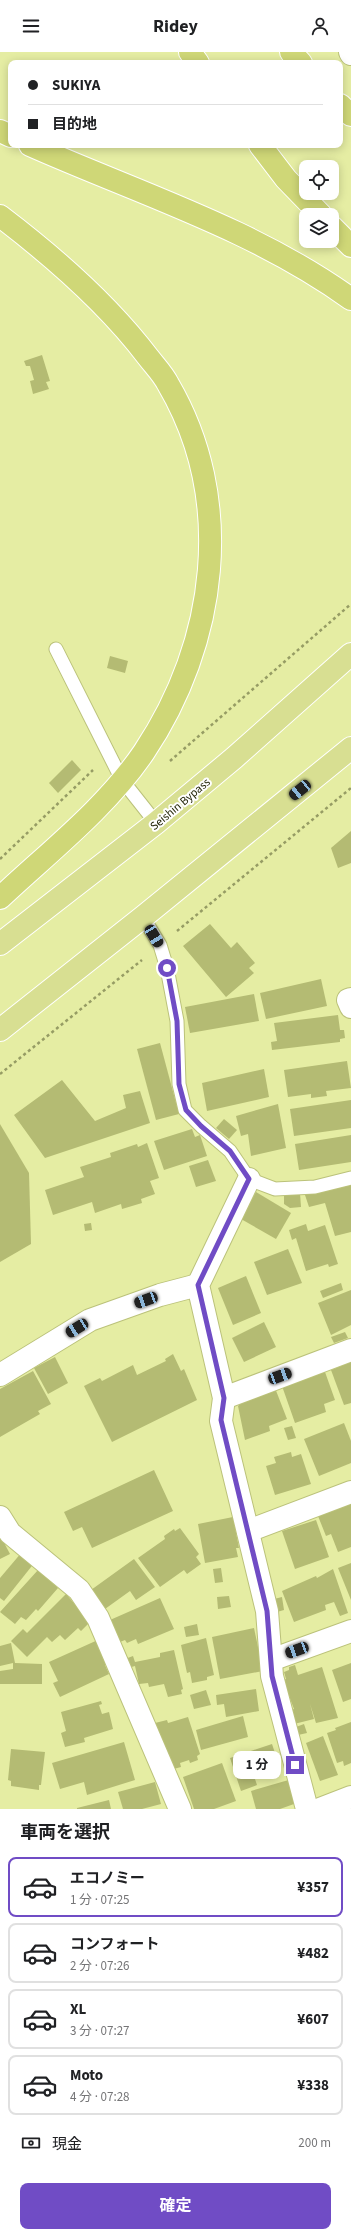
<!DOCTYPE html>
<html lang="ja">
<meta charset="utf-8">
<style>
body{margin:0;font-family:"Source Sans 3","Noto Sans JP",sans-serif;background:#f2f2f2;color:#202124;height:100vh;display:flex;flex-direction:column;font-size:15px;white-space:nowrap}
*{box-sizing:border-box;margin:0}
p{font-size:13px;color:#757577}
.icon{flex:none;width:22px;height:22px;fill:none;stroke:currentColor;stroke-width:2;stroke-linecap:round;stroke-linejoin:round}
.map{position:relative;height:1757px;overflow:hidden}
.drawer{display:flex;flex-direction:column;background:#fff;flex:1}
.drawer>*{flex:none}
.guide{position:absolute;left:8px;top:8px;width:335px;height:88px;border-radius:8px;box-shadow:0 2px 10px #0003;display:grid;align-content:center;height:88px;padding:0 20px;background:#fff}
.buttons{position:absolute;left:299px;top:108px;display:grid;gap:8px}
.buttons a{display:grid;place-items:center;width:40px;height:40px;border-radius:8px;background:#fff;box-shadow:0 2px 10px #0003;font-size:20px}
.end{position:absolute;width:18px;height:18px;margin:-9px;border:5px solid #704cc5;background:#fff;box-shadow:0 0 0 2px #fff}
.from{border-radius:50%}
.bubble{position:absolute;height:28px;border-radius:8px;background:#fff;box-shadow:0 2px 10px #0003;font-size:13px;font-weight:700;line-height:28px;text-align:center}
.car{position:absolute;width:12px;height:24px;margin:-12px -6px;border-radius:5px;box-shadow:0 0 3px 1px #0007;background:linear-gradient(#222 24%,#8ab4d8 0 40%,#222 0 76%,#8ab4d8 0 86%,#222 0)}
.guide b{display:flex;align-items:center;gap:14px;height:38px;font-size:15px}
.guide b+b{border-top:1px solid #e0e0e0}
.guide i{width:10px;height:10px;background:#202124}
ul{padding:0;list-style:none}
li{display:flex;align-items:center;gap:12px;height:60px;margin:0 8px 6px;padding:0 12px;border:2px solid #e0e0e0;border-radius:8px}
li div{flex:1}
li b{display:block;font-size:15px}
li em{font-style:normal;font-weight:700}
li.selected{border-color:#704cc5}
li>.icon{width:36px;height:36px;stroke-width:1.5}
h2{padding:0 20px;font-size:18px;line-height:48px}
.pay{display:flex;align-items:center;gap:10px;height:44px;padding:0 20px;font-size:15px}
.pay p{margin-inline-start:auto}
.primary-button{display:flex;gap:8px;margin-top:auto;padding:8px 20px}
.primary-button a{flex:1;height:46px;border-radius:8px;background:#704cc5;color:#fff;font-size:16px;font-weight:700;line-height:46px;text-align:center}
header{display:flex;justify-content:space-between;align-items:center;height:52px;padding:0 20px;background:#fff;font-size:18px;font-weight:700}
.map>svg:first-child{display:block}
.building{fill:#b4bb73}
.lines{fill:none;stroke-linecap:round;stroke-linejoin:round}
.service-casing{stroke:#bbc27a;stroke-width:15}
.minor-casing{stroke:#bbc27a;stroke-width:24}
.trunk-casing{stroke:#fff;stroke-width:24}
.motorway-casing{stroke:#fff;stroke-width:24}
.path{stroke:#969c64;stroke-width:2.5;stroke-dasharray:3 3;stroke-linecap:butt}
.service{stroke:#fff;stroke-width:13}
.minor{stroke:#fff;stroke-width:22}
.trunk{stroke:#d8df92;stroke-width:22}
.motorway{stroke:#cfd777;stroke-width:22}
.route{stroke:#704cc5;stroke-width:5}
.labels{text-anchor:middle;stroke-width:4;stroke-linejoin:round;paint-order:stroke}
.street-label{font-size:12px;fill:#252709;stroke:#fff}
</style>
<header><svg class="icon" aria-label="menu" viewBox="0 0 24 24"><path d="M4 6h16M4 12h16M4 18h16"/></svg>Ridey<svg class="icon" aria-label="person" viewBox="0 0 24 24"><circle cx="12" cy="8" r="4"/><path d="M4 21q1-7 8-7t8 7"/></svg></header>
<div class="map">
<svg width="351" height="1757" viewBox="0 0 351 1757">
<rect width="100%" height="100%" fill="#e5eda3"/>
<g class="building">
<polygon points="42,303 50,329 46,330 49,337 33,342 30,329 34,328 30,314 26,314 24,309"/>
<polygon points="110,604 128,609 125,621 107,616"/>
<polygon points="72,708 81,718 58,741 49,731"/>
<polygon points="351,779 351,811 338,816 331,796"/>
<polygon points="210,872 231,896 237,890 255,911 249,916 254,921 226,945 183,894"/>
<polygon points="321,927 327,954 266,967 260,941"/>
<polygon points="254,942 259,969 190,981 185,955"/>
<polygon points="338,963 340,978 344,978 345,986 340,987 340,990 272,998 271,990 277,989 274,971"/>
<polygon points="160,991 179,1062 156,1068 137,997"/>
<polygon points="347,1009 351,1036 326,1039 327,1044 311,1046 311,1042 288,1045 284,1018"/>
<polygon points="264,1017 269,1045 207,1059 202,1031"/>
<polygon points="62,1028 95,1069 126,1056 123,1043 140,1039 150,1071 45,1106 14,1063"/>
<polygon points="351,1048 351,1076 294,1084 290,1057"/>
<polygon points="278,1052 286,1096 251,1104 248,1082 241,1084 236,1064"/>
<polygon points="224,1067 237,1078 229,1087 216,1076"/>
<polygon points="0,1072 29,1121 31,1192 0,1210"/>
<polygon points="192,1077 195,1085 200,1083 207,1104 164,1118 154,1089"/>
<polygon points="351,1083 351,1110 299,1118 295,1092"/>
<polygon points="147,1091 159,1126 150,1129 155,1142 141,1147 142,1151 122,1157 121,1152 95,1161 92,1150 53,1163 45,1138 84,1125 80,1115 111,1105 110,1101 137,1092 138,1095"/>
<polygon points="208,1108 216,1129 196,1135 189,1114"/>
<polygon points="351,1129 351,1180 335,1184 325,1151 309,1155 304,1140"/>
<polygon points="256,1140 291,1161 276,1187 241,1167"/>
<polygon points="300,1141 301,1155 290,1156 284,1152 284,1142"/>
<polygon points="91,1171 92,1178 85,1179 84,1172"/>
<polygon points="306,1172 308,1179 325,1173 338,1212 329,1215 328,1212 306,1219 296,1186 292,1188 289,1178"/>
<polygon points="288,1197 302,1231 267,1243 254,1210"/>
<polygon points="246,1224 261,1261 233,1273 218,1236"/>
<polygon points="341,1231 343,1238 323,1246 320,1239"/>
<polygon points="351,1238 351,1273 331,1283 318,1251"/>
<polygon points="264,1270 276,1295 244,1310 232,1286"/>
<polygon points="345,1280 348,1286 334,1291 331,1285"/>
<polygon points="173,1302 181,1319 184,1317 197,1348 112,1390 84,1334 100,1326 102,1329 133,1313 137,1323 166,1309 165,1307"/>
<polygon points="55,1305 68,1331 48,1342 34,1316"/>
<polygon points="351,1310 351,1351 344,1353 331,1318"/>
<polygon points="33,1319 51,1352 38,1359 40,1362 0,1385 0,1337"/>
<polygon points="325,1320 335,1348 324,1352 326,1360 295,1371 282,1334"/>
<polygon points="275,1336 287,1367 269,1374 270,1379 245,1388 238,1354 247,1346"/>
<polygon points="344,1371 351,1389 351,1411 319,1424 304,1387"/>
<polygon points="292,1374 296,1386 288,1388 284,1376"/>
<polygon points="291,1400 292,1405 301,1402 311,1432 275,1443 266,1414 276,1411 274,1405"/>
<polygon points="154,1418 173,1459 92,1496 82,1475 73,1479 64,1460"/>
<polygon points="351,1451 351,1495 338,1500 331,1482 326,1484 318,1464"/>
<polygon points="233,1465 239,1496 236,1496 238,1505 205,1511 198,1472"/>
<polygon points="316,1468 329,1505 295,1517 282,1479"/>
<polygon points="180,1476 199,1502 196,1505 201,1512 187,1522 184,1518 160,1535 138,1506 165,1487 164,1484 174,1477 175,1479"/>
<polygon points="0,1483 10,1502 0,1507"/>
<polygon points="22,1500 35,1510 4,1549 0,1546 0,1526"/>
<polygon points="134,1507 155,1535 136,1548 130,1539 105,1557 91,1538"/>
<polygon points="351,1511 351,1548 338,1516"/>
<polygon points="221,1516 223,1530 215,1531 213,1517"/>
<polygon points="333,1517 348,1561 340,1564 334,1550 325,1553 326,1558 294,1570 282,1539 316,1524 317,1526"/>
<polygon points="38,1518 58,1536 38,1559 36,1557 26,1568 21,1565 15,1572 0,1560"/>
<polygon points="66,1542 90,1570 81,1579 78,1576 65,1588 60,1583 52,1590 47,1585 27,1605 11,1589 23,1577 27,1581"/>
<polygon points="229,1544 231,1555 218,1557 217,1545"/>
<polygon points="282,1545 284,1558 277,1560 274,1547"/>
<polygon points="160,1546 174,1577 138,1592 136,1587 127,1591 125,1588 120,1590 110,1568"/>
<polygon points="197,1572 199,1583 186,1585 184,1575"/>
<polygon points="254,1576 263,1619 220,1627 212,1585"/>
<polygon points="206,1586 214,1623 207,1625 207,1628 192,1631 190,1620 187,1621 181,1593"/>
<polygon points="100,1587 110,1611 105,1613 109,1622 60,1645 53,1631 58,1629 49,1610"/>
<polygon points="11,1591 15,1611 42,1612 42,1632 0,1632 0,1619 13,1617 13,1611 0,1614 0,1594"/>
<polygon points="174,1598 183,1637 181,1638 182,1642 168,1645 164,1632 149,1635 148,1631 139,1632 135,1614 128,1616 125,1607 133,1604 135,1610 160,1605 160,1601"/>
<polygon points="351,1611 351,1647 343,1650 332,1618"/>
<polygon points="295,1613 298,1623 322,1615 338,1666 316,1671 310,1652 314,1667 294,1672 291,1658 294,1657 283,1628 286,1627 284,1620 289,1618 289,1615"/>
<polygon points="256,1637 259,1659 226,1665 224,1652 217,1653 216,1643"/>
<polygon points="206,1638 211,1653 194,1657 190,1643"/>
<polygon points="101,1649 102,1652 99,1653 102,1662 109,1660 113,1677 84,1686 85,1690 65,1695 61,1681 66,1679 61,1660"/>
<polygon points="243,1664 248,1685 201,1698 196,1678"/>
<polygon points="188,1665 200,1702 197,1704 198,1708 190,1711 189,1708 180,1711 181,1715 170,1718 155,1671 167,1668 168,1671"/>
<polygon points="351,1670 351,1711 344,1714 343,1709 337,1711 327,1681 336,1678 335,1676"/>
<polygon points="304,1672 307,1681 298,1683 296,1675"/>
<polygon points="323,1684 338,1723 320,1729 306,1691"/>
<polygon points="124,1690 135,1728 87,1743 84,1730 60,1737 52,1711"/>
<polygon points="272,1692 278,1710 274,1711 277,1719 255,1727 257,1733 241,1739 230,1706"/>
<polygon points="11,1697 45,1700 41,1733 39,1733 39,1738 11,1734 11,1729 8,1728"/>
<polygon points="222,1711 236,1749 214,1757 194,1757 183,1725"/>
<polygon points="292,1727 294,1752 280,1757 256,1757 251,1739"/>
<polygon points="155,1730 161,1752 142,1757 123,1757 118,1740"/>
<polygon points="109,1748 111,1757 77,1757 77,1756"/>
</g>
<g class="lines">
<g class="service-casing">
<g id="service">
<polyline points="56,597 122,728 156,771"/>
<polyline points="143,865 160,893 167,916 177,969 179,1032 185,1058 201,1074 230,1099 249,1127 275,1137 315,1135 351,1126"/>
</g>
</g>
<g class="minor-casing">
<g id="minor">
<polyline points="350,0 351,2"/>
<polyline points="351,947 348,948 351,955"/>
<polyline points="249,1127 198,1233 224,1346 221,1369 267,1559 272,1624 307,1757"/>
<polyline points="0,1323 90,1268 160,1243 198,1233"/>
<polyline points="224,1346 351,1298"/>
<polyline points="0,1465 10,1481 79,1538 98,1566 180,1757"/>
<polyline points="248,1479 351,1440"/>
<polyline points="271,1608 351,1579"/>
<polyline points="320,1757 351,1745"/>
</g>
</g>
<g class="trunk-casing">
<g id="trunk">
<polyline points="0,892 156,771 234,706 351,602"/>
<polyline points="0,978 143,865 351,696"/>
</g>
</g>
<g class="motorway-casing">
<g id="motorway">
<polyline points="190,0 198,11"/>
<polyline points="291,0 301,11"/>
<polyline points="340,53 351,63"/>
<polyline points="0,79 11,84"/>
<path d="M 30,93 C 138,141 254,177 351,247"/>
<polyline points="260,93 286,127 321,163"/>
<path d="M 0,164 C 54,205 107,251 148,305 C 155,314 163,322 168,332 C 236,448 217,591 144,700 C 106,756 49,800 0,846"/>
<polyline points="332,175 351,194"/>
</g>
</g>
<g class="path">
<polyline points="170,709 351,552"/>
<polyline points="0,807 93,718"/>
<polyline points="177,879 351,736"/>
<polyline points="0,1022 142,908"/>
</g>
<use href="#service" class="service"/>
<use href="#minor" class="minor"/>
<use href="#trunk" class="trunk"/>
<use href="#motorway" class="motorway"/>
</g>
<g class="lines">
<polyline class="route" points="167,916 177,969 179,1032 186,1058 201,1074 230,1099 249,1127 198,1233 224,1346 221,1368 267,1559 272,1624 295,1713"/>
</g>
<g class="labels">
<g class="street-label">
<text transform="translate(180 752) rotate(-40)" y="4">Seishin Bypass</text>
</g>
</g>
</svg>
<div class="buttons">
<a><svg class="icon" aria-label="locate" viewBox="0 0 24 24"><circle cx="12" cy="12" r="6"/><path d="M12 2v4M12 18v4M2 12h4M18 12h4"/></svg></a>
<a><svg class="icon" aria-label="layers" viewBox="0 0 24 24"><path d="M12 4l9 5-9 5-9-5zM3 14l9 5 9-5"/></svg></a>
</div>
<i class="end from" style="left:167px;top:916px"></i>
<i class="end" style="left:295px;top:1713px"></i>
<div class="bubble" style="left:233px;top:1699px;width:48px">1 分</div>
<i class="car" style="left:300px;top:738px;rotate:231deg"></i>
<i class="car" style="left:154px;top:884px;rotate:149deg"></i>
<i class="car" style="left:146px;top:1248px;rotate:250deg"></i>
<i class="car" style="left:77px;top:1276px;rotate:238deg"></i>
<i class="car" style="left:280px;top:1324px;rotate:70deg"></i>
<i class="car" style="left:297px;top:1598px;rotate:250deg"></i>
<div class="guide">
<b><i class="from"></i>SUKIYA</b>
<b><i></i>目的地</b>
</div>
</div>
<section class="drawer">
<h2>車両を選択</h2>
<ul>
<li class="selected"><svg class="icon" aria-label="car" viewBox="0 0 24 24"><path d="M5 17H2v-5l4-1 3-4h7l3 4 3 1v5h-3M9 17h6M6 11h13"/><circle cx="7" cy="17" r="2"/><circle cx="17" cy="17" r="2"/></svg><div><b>エコノミー</b><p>1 分 · 07:25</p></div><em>¥357</em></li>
<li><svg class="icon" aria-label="car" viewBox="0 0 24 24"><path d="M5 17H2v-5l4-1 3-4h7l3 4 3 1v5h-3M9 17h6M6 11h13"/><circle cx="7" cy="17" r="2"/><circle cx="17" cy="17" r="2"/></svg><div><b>コンフォート</b><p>2 分 · 07:26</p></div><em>¥482</em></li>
<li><svg class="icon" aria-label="car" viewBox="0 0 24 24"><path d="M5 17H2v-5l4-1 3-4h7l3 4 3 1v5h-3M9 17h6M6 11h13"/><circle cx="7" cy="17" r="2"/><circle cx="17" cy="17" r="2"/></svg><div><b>XL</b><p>3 分 · 07:27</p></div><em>¥607</em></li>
<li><svg class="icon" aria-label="car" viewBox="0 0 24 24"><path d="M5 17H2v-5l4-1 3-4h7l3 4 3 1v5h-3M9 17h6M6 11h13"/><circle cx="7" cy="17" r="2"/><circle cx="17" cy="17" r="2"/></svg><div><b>Moto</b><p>4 分 · 07:28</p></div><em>¥338</em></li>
</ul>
<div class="pay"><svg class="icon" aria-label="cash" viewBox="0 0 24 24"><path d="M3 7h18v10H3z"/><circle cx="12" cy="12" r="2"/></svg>現金<p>200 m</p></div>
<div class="primary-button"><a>確定</a></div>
</section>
